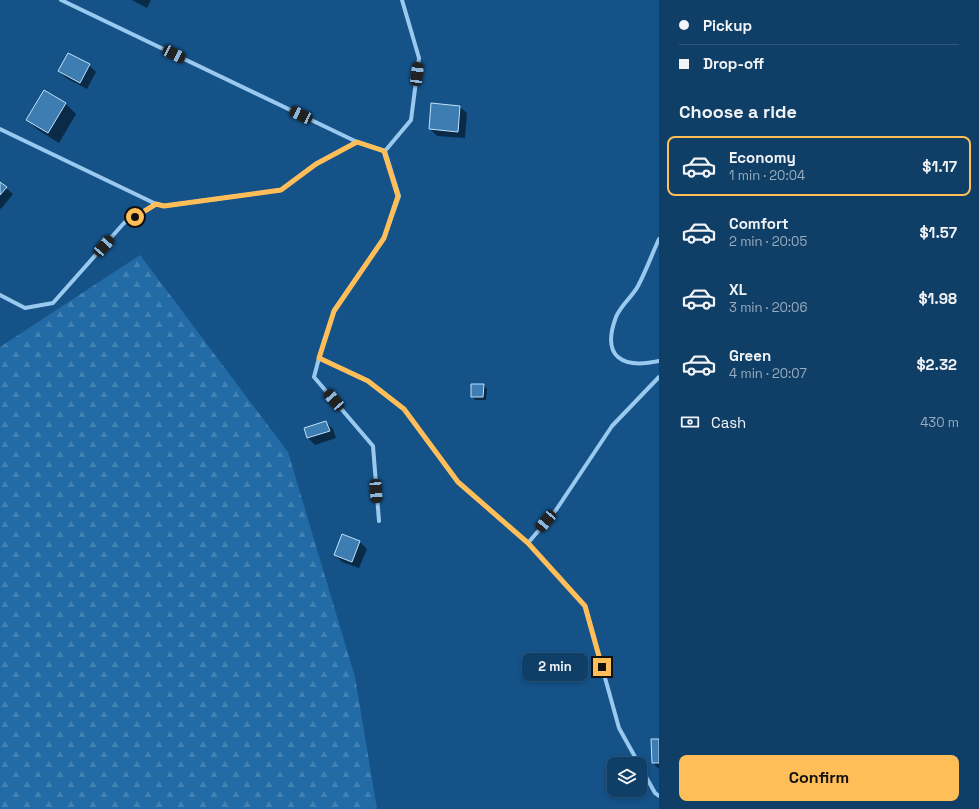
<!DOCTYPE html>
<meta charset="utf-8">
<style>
body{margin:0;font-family:"Space Grotesk",sans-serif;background:#18456c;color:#f1f3f6;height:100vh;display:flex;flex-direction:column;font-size:15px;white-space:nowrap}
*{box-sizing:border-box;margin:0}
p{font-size:13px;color:#9baebf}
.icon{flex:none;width:22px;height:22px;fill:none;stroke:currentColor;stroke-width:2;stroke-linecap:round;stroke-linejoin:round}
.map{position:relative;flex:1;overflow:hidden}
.panel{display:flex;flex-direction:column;background:#0f3e66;width:320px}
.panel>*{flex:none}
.guide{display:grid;align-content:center;height:88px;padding:0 20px;background:#0f3e66}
.tools{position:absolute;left:607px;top:757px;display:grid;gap:8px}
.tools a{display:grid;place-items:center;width:40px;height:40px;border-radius:8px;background:#0f3e66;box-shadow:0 2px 6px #0003,0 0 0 1px #2f577a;font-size:20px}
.end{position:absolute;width:18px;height:18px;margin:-9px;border:5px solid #ffbe58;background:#111;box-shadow:0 0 0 2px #111}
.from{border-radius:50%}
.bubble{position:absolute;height:28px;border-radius:8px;background:#0f3e66;box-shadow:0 2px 6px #0003,0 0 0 1px #2f577a;font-size:13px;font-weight:700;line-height:28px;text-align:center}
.car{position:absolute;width:12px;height:24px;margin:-12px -6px;border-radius:5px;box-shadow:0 0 3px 1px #0007;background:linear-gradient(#222 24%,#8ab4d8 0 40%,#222 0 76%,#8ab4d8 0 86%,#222 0)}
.guide b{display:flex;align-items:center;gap:14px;height:38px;font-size:15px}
.guide b+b{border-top:1px solid #2f577a}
.guide i{width:10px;height:10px;background:#f1f3f6}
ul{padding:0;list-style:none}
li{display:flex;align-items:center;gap:12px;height:60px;margin:0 8px 6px;padding:0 12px;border:2px solid transparent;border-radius:8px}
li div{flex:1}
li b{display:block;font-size:15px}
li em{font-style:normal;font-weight:700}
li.selected{border-color:#ffbe58}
li>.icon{width:36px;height:36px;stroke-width:1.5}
h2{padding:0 20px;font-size:18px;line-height:48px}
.pay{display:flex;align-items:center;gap:10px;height:44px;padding:0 20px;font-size:15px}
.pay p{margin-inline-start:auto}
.cta{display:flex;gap:8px;margin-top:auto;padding:8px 20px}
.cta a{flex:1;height:46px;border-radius:8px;background:#ffbe58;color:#111;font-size:16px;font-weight:700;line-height:46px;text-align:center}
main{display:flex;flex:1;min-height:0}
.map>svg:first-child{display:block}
.forest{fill:url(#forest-firs)}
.shadow{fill:#0007}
.building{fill:#3d7db2;stroke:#c0e1fb}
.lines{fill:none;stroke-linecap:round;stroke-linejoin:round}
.minor{stroke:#9ac9ef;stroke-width:4}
.route{stroke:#ffbe58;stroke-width:5}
</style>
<main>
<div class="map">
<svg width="659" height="809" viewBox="0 0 659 809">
<defs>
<pattern id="forest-firs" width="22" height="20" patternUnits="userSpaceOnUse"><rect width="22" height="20" fill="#236ba6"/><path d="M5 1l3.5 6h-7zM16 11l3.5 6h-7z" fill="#4481b3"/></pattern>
</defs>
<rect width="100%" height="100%" fill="#145288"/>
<polygon class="forest" points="140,255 288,452 355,677 377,809 0,809 0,347"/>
<g class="shadow">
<polygon points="132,0 151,0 147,8"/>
<polygon points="89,65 96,72 87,89 66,78 59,71"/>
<polygon points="45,91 66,104 76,114 59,143 38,130 27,120"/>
<polygon points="460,107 467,113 465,138 437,136 430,129"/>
<polygon points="0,183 13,194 1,209 0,208"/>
<polygon points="484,385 487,389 486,400 475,400 472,396"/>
<polygon points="326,422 333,429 336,438 315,445 308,438 305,429"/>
<polygon points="343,536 360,542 367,549 359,568 342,562 335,555"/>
<polygon points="659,740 659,769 653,763"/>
</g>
<g class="building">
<polygon points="68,53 90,64 80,83 58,71"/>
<polygon points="44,90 66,103 48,133 26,120"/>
<polygon points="431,103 460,106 458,132 429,129"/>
<polygon points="0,182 7,187 0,195"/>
<polygon points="471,384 484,384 483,397 471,397"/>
<polygon points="326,421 330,431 307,438 304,428"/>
<polygon points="342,534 360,541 352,562 334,555"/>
<polygon points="651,739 659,739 659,763 652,763"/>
</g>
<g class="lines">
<g class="minor">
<polyline points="61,0 357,142 385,151"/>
<polyline points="0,129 156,204 164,206 281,190 316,164 357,142"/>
<polyline points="385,151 399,196 384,238 334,311 319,358 368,381 404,409 458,482 528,543 585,606 619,728 639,764"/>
<polyline points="385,151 411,120 419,58 402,0"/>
<path d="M 659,239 C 652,254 646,271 638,286 C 632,297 621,305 616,317 C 601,357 622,369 659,361"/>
<polyline points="0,295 25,308 53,303 124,223 156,204"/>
<polyline points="319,358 314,377 373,446 379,521"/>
<polyline points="528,543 556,510 612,426 659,377"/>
<polyline points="640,766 655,793 659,796"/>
</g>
</g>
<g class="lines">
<polyline class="route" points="135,217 156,204 164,206 281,190 316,164 357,142 384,151 398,196 384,238 334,311 319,358 368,381 404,409 458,482 528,543 585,606 602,667"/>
</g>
</svg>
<div class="tools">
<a><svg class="icon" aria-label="layers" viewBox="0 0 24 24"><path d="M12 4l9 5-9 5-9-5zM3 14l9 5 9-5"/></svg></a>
</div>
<i class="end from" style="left:135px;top:217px"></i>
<i class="end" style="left:602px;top:667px"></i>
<div class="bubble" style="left:522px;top:653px;width:66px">2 min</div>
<i class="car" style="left:174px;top:54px;rotate:116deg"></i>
<i class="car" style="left:417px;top:74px;rotate:7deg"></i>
<i class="car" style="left:301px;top:115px;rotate:295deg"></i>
<i class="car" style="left:104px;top:246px;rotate:42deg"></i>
<i class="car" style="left:334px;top:400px;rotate:319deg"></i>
<i class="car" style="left:376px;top:491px;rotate:176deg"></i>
<i class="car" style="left:546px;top:521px;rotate:220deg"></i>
</div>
<section class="panel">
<div class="guide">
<b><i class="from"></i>Pickup</b>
<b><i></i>Drop-off</b>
</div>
<h2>Choose a ride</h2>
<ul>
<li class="selected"><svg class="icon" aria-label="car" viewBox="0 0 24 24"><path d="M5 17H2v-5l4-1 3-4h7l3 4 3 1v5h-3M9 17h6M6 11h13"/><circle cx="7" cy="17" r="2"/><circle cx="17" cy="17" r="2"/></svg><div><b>Economy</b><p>1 min · 20:04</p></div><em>$1.17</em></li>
<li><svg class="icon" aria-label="car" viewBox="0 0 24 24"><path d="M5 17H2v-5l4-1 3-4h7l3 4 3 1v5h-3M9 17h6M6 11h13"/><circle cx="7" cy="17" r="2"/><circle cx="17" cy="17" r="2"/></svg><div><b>Comfort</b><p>2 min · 20:05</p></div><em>$1.57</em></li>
<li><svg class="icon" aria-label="car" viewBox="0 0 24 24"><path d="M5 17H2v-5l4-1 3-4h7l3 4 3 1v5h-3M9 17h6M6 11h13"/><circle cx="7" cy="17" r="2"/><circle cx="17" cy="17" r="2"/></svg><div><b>XL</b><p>3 min · 20:06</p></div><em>$1.98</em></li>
<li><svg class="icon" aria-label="car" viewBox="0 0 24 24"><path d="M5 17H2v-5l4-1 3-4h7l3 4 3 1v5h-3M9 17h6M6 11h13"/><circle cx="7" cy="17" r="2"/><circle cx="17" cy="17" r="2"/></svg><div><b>Green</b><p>4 min · 20:07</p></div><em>$2.32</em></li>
</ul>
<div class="pay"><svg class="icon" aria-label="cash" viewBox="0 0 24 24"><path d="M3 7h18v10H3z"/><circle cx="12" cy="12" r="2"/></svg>Cash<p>430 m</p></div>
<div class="cta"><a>Confirm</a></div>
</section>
</main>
